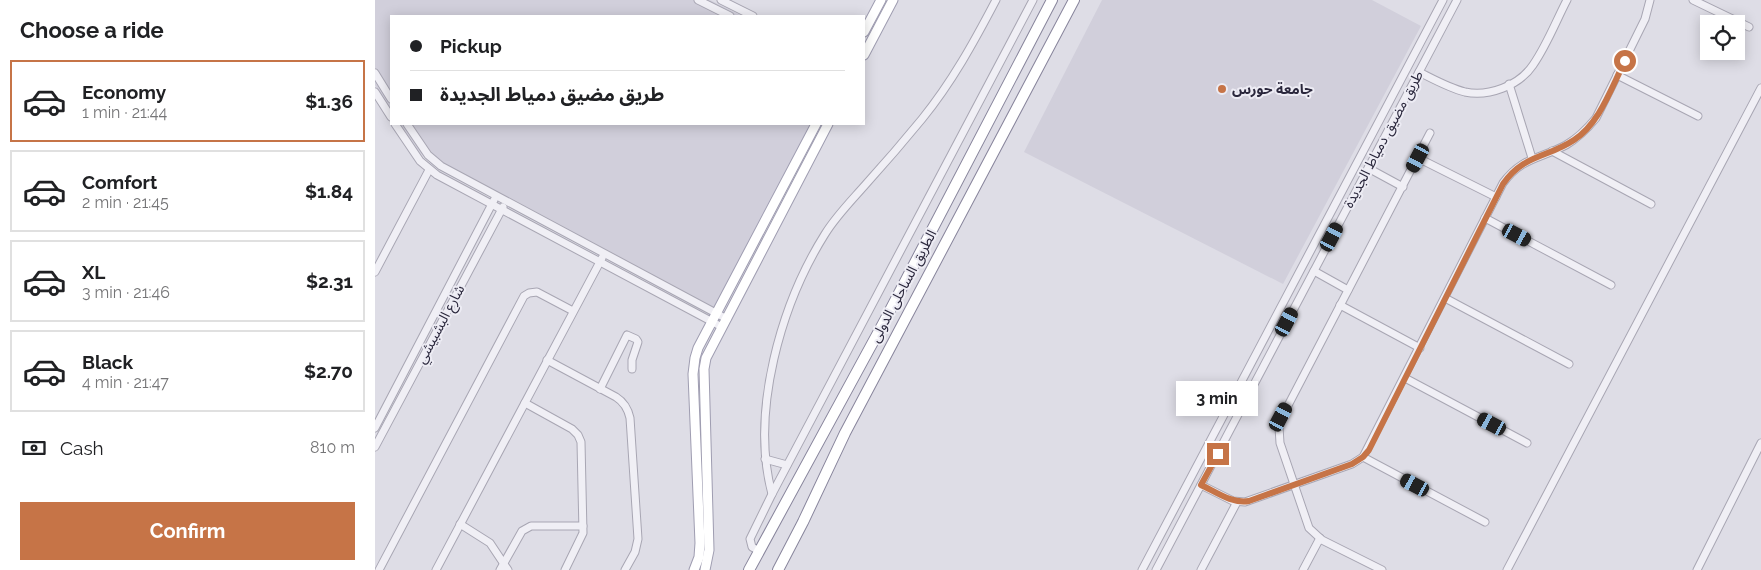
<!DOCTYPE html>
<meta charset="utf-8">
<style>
body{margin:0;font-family:Raleway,"Noto Sans Arabic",sans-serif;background:#f6f6f6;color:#202124;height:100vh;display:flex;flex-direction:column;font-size:19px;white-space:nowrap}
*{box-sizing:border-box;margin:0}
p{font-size:16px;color:#757577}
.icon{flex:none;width:28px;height:28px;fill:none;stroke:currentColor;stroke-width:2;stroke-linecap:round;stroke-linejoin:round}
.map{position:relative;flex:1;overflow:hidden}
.panel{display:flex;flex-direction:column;background:#fff;width:375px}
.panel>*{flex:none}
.guide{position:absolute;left:15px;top:15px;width:475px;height:110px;border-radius:0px;box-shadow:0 2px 12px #0003;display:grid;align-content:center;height:110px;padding:0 20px;background:#fff}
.controls{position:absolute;left:1325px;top:15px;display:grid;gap:10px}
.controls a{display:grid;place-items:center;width:45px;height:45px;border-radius:0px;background:#fff;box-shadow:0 2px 12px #0003;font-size:25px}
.end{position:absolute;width:22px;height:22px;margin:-11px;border:6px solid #c67447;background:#fff;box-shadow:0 0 0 2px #fff}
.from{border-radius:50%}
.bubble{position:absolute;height:35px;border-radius:0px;background:#fff;box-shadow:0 2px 12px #0003;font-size:16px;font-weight:700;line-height:35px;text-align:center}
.car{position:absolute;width:15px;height:30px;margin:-15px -8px;border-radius:6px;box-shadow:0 0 4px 1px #0007;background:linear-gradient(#222 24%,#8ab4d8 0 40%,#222 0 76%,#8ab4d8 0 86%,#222 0)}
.guide b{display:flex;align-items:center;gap:18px;height:48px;font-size:19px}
.guide b+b{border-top:1px solid #e0e0e0}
.guide i{width:12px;height:12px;background:#202124}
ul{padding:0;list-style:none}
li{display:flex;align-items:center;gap:15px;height:82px;margin:0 10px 8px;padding:0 10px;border:2px solid #e0e0e0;border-radius:0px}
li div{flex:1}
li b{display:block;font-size:19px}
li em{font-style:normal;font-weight:700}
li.active{border-color:#c67447}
li>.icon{width:45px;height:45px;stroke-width:1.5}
h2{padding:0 20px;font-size:22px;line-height:60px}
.pay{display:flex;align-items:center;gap:12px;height:55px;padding:0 20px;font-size:19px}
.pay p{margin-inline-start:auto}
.action{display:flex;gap:10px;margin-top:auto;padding:10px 20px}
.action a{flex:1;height:58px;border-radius:0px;background:#c67447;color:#fff;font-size:20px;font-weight:700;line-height:58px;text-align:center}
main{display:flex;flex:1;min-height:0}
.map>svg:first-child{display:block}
.built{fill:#d1cfdb}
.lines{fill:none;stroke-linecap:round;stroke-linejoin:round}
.minor-casing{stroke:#a8a6b3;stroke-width:9}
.major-casing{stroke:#9f9db1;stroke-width:11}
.highway-casing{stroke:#88859c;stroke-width:12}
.minor{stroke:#f0eff5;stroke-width:7}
.major{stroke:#fff;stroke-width:9}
.highway{stroke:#fff;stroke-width:10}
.route{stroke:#c67447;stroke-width:6}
.poi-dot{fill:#c67447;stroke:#edecf4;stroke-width:2}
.labels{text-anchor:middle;stroke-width:4;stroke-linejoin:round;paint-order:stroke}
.poi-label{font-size:14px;font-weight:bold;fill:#2a273c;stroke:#edecf4;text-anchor:start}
.street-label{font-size:14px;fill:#2a273c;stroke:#edecf4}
</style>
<main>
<section class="panel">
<h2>Choose a ride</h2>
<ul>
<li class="active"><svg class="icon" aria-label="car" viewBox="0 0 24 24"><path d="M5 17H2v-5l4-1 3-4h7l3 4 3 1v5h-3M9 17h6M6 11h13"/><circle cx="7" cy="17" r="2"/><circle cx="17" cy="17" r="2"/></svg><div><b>Economy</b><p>1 min · 21:44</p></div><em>$1.36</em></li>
<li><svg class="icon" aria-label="car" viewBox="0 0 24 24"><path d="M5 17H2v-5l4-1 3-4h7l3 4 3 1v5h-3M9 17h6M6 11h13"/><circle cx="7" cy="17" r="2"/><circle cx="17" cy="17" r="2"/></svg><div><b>Comfort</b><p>2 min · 21:45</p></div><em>$1.84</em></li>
<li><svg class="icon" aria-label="car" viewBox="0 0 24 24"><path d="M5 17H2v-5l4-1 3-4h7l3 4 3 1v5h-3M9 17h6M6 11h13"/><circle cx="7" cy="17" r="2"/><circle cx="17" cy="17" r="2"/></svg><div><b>XL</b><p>3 min · 21:46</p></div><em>$2.31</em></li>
<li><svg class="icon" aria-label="car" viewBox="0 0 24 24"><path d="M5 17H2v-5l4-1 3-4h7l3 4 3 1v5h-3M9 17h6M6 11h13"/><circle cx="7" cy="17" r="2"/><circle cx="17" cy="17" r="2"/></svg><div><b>Black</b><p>4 min · 21:47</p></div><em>$2.70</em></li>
</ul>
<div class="pay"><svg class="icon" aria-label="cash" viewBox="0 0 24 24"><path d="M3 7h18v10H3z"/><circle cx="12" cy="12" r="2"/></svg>Cash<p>810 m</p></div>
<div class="action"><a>Confirm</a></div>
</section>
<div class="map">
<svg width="1386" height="570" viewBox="0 0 1386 570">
<rect width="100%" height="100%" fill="#dedde6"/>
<g class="built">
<polygon points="0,0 335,0 367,16 16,16 16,110 0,85"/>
<polygon points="727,0 997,0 1046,26 908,284 649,152"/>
<polygon points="25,124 447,124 343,320 61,167 44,152"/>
</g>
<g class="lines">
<g class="minor-casing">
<g id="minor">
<polyline points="323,0 355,16"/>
<polyline points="346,0 378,16"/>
<polyline points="1318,0 1374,27"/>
<path d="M 1044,72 C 1058,79 1074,88 1090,92 C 1113,97 1144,86 1158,65 C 1172,45 1181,21 1192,0"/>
<polyline points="0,73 16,99"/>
<polyline points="1242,75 1323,116"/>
<polyline points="1134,84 1157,158"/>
<polyline points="0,92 16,117"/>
<polyline points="20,124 45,161 62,175 347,327"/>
<polyline points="32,124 53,155 66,166 352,319"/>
<polyline points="1177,151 1276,204"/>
<polyline points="1043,158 1121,197"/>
<polyline points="993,168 1028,187"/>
<polyline points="1110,218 1236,285"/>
<polyline points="939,271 973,290"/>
<polyline points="0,272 54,170"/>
<polyline points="1070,298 1194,364"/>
<polyline points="965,305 1045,348"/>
<path d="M 172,360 L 241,397 C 249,402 253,409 255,418 L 263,539 L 260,552 L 250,570"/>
<polyline points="1030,378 1152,443"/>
<polyline points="225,389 252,335 261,339 263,342 257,360 257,369"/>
<polyline points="150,403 197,429 203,435 206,442 208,533 190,570"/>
<polyline points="0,428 119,200"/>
<polyline points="0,447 128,207"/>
<polyline points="988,457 1110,522"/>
<polyline points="390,459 412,465"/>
<path d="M 826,485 L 858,501 L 870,502 L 977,464 L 988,457 L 1128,183 C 1147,157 1165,159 1191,145 C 1203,138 1212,129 1221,118 L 1270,19 L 1275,0"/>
<path d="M 397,494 C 375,412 406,304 450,234 C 461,216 477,200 491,184 C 510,163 529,141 547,119 C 577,82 599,42 621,0"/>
<polyline points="85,524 115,543 133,570"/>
<polyline points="384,551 377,547 375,539 397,494 658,0"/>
<polyline points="4,570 149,296 154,293 162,292 198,311"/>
<polyline points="61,570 227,258"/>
<polyline points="125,570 147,531 156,526 208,526"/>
<polyline points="767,570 1068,0"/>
<polyline points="781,570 1082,0"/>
<polyline points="826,570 862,502"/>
<polyline points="928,570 945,538"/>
<polyline points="1007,570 947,540 934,528 905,443 904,427 907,417 1055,133"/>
<polyline points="1132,570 1386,88"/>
<polyline points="1322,570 1386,443"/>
</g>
</g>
<g class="major-casing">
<g id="major">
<polyline points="489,32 506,0"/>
<polyline points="489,55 518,0"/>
<polyline points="319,570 324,557 325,543 318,374 320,358 323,348 441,124"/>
<polyline points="330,570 334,550 329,369 331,358 453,124"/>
</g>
</g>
<g class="highway-casing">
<g id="highway">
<polyline points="374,570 510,320 677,0"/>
<polyline points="403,570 428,522 470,433 699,0"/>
</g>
</g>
<use href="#minor" class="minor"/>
<use href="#major" class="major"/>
<use href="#highway" class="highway"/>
</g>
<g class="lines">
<path class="route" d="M 843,454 L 826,485 C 841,492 857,504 874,501 L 977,464 L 988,457 L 994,450 L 1128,184 C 1149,154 1172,158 1199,140 C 1225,123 1236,88 1250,61"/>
</g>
<circle class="poi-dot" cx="847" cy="89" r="5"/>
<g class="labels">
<g class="poi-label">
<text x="857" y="94">جامعة حورس</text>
</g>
<g class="street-label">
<text transform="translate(1008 139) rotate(-62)" y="5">طريق مضيق دمياط الجديدة</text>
<text transform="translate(528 286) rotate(-62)" y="5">الطريق الساحلى الدولى</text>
<text transform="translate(65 324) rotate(-62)" y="5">شارع البشبيشي</text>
</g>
</g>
</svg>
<div class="controls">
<a><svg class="icon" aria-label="locate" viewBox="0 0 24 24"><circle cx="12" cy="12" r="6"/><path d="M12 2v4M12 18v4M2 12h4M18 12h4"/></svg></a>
</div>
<i class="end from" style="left:1250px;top:61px"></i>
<i class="end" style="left:843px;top:454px"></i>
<div class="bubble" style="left:801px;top:381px;width:82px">3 min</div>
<i class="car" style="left:1043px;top:158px;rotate:208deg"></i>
<i class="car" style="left:1142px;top:235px;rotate:118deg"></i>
<i class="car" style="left:957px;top:237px;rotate:28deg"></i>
<i class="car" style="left:912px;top:322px;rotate:28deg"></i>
<i class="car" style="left:906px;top:417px;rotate:28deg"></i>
<i class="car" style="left:1117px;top:424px;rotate:298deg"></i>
<i class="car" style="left:1040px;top:485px;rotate:298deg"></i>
<div class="guide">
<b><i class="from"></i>Pickup</b>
<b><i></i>طريق مضيق دمياط الجديدة</b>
</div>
</div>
</main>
